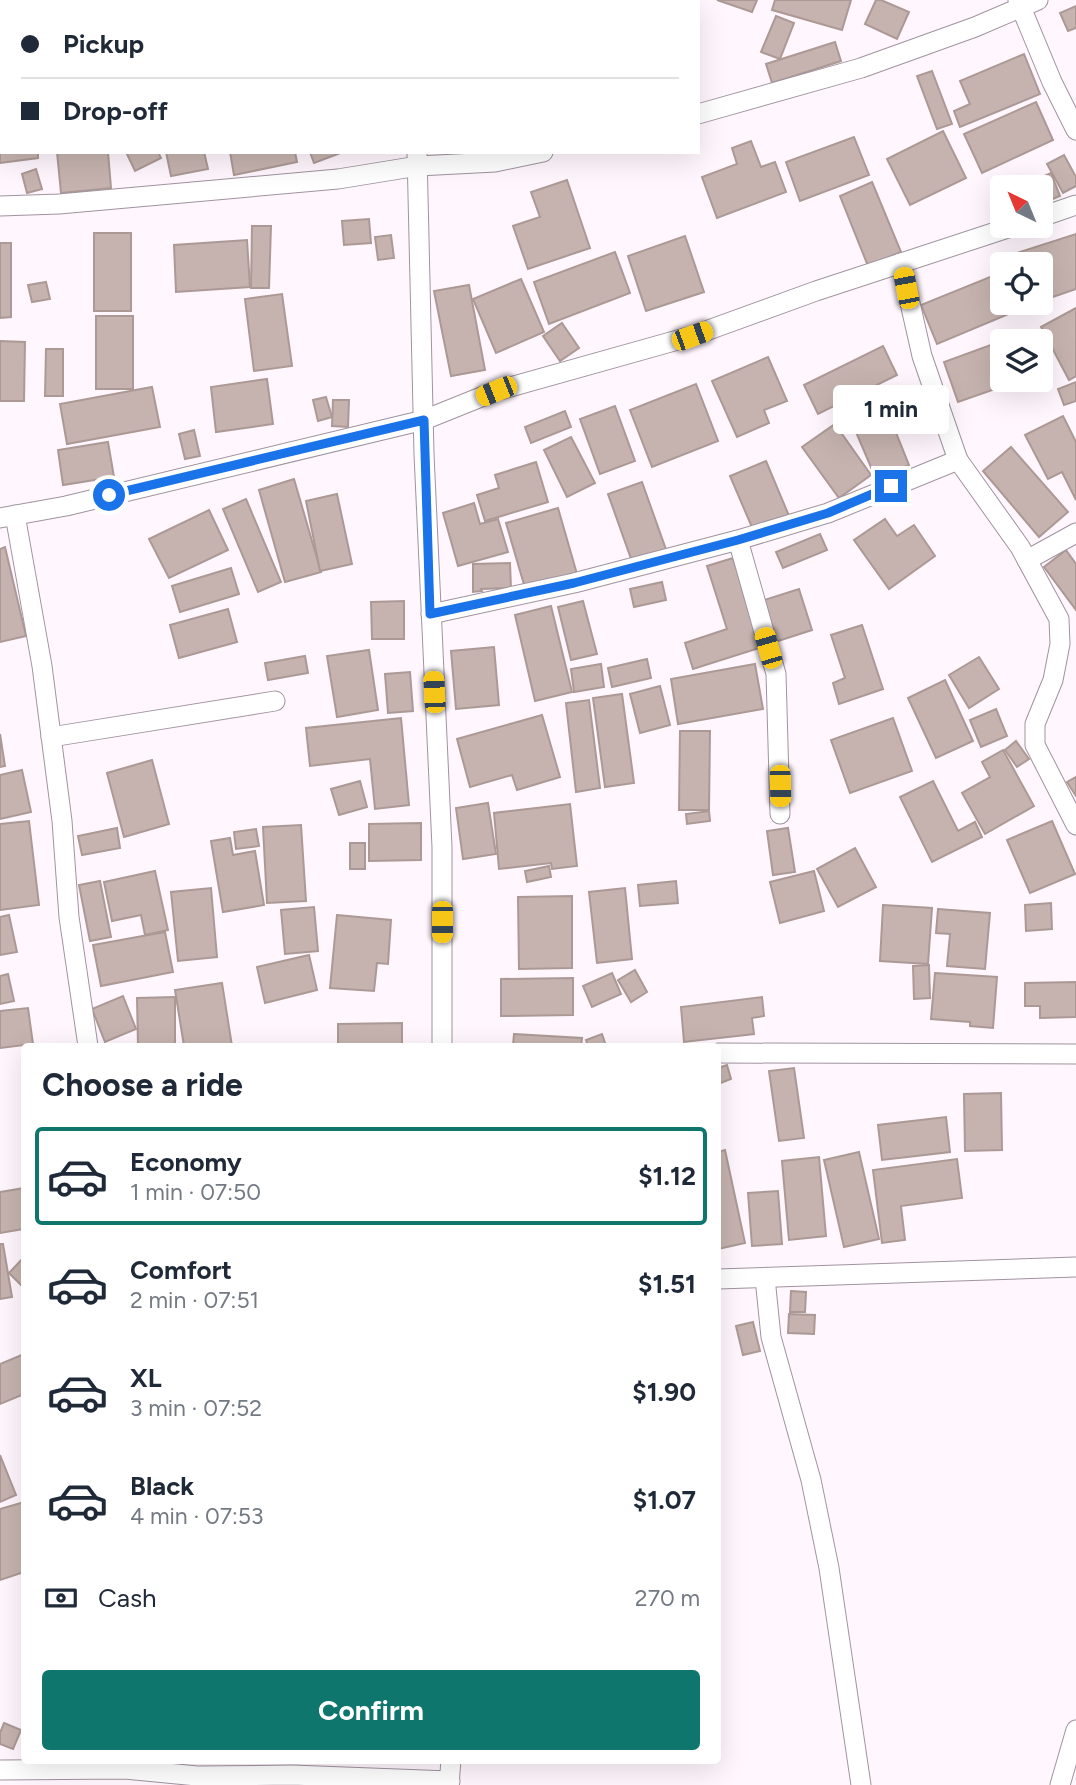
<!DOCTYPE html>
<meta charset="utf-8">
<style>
body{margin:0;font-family:Figtree,sans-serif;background:#f6f6f7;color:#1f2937;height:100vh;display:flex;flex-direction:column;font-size:26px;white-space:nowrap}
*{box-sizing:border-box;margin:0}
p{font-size:23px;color:#747a83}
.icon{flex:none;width:38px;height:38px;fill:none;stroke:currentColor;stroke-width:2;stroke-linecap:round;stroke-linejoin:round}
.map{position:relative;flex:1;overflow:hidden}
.side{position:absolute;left:21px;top:1043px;width:700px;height:721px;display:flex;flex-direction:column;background:#fff;border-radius:7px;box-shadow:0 7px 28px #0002}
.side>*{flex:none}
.banner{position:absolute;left:0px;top:0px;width:700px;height:154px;box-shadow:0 7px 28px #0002;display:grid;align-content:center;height:154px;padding:0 21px;background:#fff}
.needle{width:46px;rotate:317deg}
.tools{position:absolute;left:990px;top:175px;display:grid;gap:14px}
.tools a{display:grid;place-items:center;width:63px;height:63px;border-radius:7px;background:#fff;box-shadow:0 7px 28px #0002;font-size:35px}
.end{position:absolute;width:32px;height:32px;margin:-16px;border:9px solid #1a73e8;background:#fff;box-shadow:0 0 0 4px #fff}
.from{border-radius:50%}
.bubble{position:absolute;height:49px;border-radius:7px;background:#fff;box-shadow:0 7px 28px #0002;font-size:23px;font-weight:700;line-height:49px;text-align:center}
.car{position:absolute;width:21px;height:42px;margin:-21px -10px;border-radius:9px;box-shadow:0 0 5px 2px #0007;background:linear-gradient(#f5c518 24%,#345 0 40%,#f5c518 0 76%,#345 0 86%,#f5c518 0)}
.banner b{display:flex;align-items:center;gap:24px;height:66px;font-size:26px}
.banner b+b{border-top:2px solid #e0e1e3}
.banner i{width:18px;height:18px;background:#1f2937}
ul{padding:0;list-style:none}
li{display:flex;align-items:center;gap:21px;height:98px;margin:0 14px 10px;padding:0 7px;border:4px solid transparent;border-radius:7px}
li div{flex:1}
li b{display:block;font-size:26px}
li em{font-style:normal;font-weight:700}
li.selected{border-color:#0f766e}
li>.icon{width:63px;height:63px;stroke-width:1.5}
h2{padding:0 21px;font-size:32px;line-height:84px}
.pay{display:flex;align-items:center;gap:18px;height:77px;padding:0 21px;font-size:26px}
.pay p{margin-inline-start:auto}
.primary-button{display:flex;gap:14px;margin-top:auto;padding:14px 21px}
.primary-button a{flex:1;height:80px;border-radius:7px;background:#0f766e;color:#fff;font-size:28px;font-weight:700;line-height:80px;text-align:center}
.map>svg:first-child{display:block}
.building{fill:#c6b3af;stroke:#ac9995;stroke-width:2}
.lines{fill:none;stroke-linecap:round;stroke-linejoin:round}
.minor-casing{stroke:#a0939f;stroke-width:21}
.minor{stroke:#fff;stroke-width:19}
.route{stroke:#1a73e8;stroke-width:9}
</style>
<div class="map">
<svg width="1076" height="1785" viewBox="0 0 1076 1785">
<rect width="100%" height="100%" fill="#fff6fe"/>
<g class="building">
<rect x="138" y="0" width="56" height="2"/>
<polygon points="334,0 363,0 363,2 327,2"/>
<polygon points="447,0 498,0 499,2 447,2"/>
<polygon points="618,0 661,0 617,2"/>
<polygon points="717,0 757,0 752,12"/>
<polygon points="775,0 851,0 842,30 772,10"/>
<polygon points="876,0 881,0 909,12 897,39 865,24"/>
<polygon points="1076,6 1076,28 1068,31 1060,13"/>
<polygon points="0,15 2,15 0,79"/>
<polygon points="776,16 794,23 780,59 761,52"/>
<polygon points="835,42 841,61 772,83 766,64"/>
<polygon points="1024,54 1040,94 960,127 954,111 970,104 960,81"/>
<polygon points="932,71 952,124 937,129 917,76"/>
<polygon points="1036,102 1053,140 982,173 964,134"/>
<polygon points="0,118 2,118 2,152 38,152 38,158 0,163"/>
<polygon points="943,131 966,178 910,205 887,159"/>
<polygon points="854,137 869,175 800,201 786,162"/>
<polygon points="751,141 761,167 775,162 786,192 717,218 702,177 737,164 732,148"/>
<polygon points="57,152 108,152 111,188 61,193"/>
<polygon points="126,152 158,152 161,158 135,171"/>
<polygon points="166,152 204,152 208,169 171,176"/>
<polygon points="230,152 295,152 297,162 234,175"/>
<polygon points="310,152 343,152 314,163"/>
<polygon points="1064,155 1076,177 1076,186 1063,193 1047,164"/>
<polygon points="36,169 42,189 27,193 22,174"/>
<polygon points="1051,173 1060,196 1041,204 1041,187 1030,187 1028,183"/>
<polygon points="567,180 590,248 528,269 513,226 540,217 531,192"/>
<polygon points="872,182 901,252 868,266 840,196"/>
<polygon points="369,219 371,243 344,245 342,221"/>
<polygon points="252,226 271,226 269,288 251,288"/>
<rect x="94" y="233" width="37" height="78"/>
<polygon points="1076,234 1076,289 1041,301 1041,264 1003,264 1001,258"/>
<polygon points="391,235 394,258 378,260 375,237"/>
<polygon points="685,236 704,292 646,311 628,256"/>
<polygon points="247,240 250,287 176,292 174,245"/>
<polygon points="0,243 11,243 11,317 0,318"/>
<polygon points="615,252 630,293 549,324 534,282"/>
<polygon points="995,275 1003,294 1003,303 1006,303 1011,313 937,344 921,305"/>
<polygon points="521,279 544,332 496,353 473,299"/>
<polygon points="46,282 50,299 32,302 28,285"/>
<polygon points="469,285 485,370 451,376 434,291"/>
<polygon points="282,294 292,366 254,371 245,299"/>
<polygon points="1015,303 1034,303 1017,308"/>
<polygon points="1076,308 1076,376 1069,380 1041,327"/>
<rect x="96" y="316" width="37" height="73"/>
<polygon points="562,323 579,348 560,361 543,336"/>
<polygon points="1024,333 1027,341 1003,341 1003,380 1021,380 958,402 944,362"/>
<polygon points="0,341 25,342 24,401 0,401"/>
<polygon points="883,346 897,375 818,414 804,385"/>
<polygon points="46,349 63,349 63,396 45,396"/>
<polygon points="768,357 787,401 764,410 769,423 737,437 712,381"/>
<polygon points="267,379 273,424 216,432 211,387"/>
<polygon points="1076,382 1076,401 1064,405 1058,389"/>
<polygon points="696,384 718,441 652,467 630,410"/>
<polygon points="152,387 160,427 67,444 60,404"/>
<polygon points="326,397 332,417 318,421 313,400"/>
<polygon points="333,400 349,400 348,427 332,426"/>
<polygon points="884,403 909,465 876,479 850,418"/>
<polygon points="615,406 635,461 600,474 580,419"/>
<polygon points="565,411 571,427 531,443 525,427"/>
<polygon points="1063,416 1076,442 1076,500 1062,472 1048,479 1025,435"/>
<polygon points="835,424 871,475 839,498 802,447"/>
<polygon points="194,430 200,456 185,459 179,434"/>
<polygon points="571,437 595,483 567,497 544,450"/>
<polygon points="108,442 114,477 63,485 58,450"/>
<polygon points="1011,447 1068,512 1039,537 983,471"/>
<polygon points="766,461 792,523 757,539 730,476"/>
<polygon points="536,462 548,502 485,521 477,495 499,488 495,475"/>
<polygon points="294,479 321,572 285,582 259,490"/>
<polygon points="642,482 669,558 635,570 608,494"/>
<polygon points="337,494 352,564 320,571 306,501"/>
<polygon points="246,499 281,582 258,592 223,509"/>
<polygon points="474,503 480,524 498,519 508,552 458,566 443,513"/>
<polygon points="558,508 577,574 525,588 506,523"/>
<polygon points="209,510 228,550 169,578 149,539"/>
<polygon points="885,519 897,536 914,525 935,556 889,589 854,540"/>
<polygon points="820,534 827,550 783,568 776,552"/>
<polygon points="5,547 26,636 0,642 0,549"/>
<polygon points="1066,550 1076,564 1076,610 1044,567"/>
<polygon points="733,558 762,647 693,669 685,643 727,629 707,566"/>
<polygon points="510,563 511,588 481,589 482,591 473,592 473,564"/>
<polygon points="231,568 239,594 180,612 172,586"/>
<polygon points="662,582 666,600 634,607 630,589"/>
<polygon points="799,589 812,630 775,642 761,601"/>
<polygon points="404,601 404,639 372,639 371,602"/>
<polygon points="583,601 597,654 571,660 558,607"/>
<polygon points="551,606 572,692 535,701 515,615"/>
<polygon points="228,609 237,642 179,658 170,625"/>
<polygon points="862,625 883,689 839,704 833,683 845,678 831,635"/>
<polygon points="494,647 499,705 456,709 451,651"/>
<polygon points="369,650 378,710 337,717 327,656"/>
<polygon points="305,656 308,673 268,680 265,663"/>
<polygon points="979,657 999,689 969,708 949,675"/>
<polygon points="647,659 651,678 612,687 608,668"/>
<polygon points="601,664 604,687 574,692 571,669"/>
<polygon points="755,664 763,709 678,724 671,679"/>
<polygon points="410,672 413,711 388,713 385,674"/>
<polygon points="945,680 973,741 936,758 908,698"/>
<polygon points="660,686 670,725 640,733 630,694"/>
<polygon points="622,694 634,783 605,787 593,698"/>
<polygon points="589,700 600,788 576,792 566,703"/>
<polygon points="996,709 1007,736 981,747 970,720"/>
<polygon points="542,715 560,777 517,790 512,775 470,787 457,739"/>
<polygon points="401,718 409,805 375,809 370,759 310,766 306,728"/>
<polygon points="893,718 912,771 850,793 831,740"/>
<polygon points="680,731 710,731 709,810 679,810"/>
<polygon points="0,734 5,766 0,767"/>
<polygon points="1016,741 1029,759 1017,767 1005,750"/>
<polygon points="1003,750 1034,806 985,834 962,793 990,777 982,762"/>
<polygon points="152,760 169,824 124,837 107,773"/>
<polygon points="22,770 31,812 0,819 0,775"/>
<polygon points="1076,777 1076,796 1067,782"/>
<polygon points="360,781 367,807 339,815 331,789"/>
<polygon points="933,781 958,831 975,822 982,837 932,862 900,797"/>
<polygon points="488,803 496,854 463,859 456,808"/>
<polygon points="570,804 577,866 552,869 551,863 499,869 494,813"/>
<polygon points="709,811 710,821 687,824 686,814"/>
<polygon points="29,821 39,905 0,910 0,824"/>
<polygon points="1052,821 1075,874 1030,893 1007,840"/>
<polygon points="421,823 421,860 369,861 369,824"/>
<polygon points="301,825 306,901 267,903 263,827"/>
<polygon points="117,828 120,848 82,855 78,836"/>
<polygon points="788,828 795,872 773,875 767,831"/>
<polygon points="256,829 259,846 236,849 234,832"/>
<polygon points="230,838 233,855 255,851 264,905 223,912 211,841"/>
<rect x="350" y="843" width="15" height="26"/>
<polygon points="855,848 876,887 838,907 817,869"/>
<polygon points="549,866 551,877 527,882 525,871"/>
<polygon points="155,871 168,930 145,935 141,915 112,921 104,882"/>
<polygon points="814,871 824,911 780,923 770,882"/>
<polygon points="100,881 111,937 90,941 79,885"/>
<polygon points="676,881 678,903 640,906 638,885"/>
<polygon points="211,888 217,957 178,961 171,892"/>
<polygon points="625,888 632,959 597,963 589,892"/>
<polygon points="572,896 572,968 519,969 518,897"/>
<polygon points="1051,903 1052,929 1026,931 1025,905"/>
<polygon points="883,905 932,908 928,964 880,961"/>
<polygon points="314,907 318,951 285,954 281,910"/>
<polygon points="938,909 990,913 985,969 947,966 950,934 936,933"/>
<polygon points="9,915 17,952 0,955 0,917"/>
<polygon points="337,915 391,920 388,964 377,963 374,991 330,988"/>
<polygon points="165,932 173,972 101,986 93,945"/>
<polygon points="309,955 317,990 265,1003 257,967"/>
<polygon points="929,965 930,998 914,999 913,966"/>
<polygon points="635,970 647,992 631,1002 618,980"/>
<polygon points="612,973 621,994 592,1007 583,986"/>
<polygon points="935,973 997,977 993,1028 970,1026 970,1022 931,1019"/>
<polygon points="8,974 14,1001 0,1004 0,976"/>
<polygon points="573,978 573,1015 501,1016 501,979"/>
<polygon points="1076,982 1076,1017 1040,1018 1040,1006 1025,1006 1025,983"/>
<polygon points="222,983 232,1046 184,1046 175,990"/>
<polygon points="123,996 136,1029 105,1042 92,1009"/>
<polygon points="175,997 175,1046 138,1046 137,998"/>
<polygon points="762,997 764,1016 752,1018 754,1034 684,1042 681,1007"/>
<polygon points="28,1008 33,1044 0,1048 0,1011"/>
<polygon points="402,1023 402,1046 338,1046 338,1024"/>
<polygon points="514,1034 582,1038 581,1046 513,1046"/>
<polygon points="602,1034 606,1046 588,1046 586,1040"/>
<polygon points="727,1065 731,1079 718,1084 718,1068"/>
<polygon points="794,1068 804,1138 779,1141 769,1071"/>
<polygon points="1001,1093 1002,1150 965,1151 964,1094"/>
<polygon points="946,1117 950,1152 882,1160 878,1125"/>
<polygon points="725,1150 745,1243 718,1249 718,1152"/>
<polygon points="859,1152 879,1239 844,1247 824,1160"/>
<polygon points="819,1157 826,1236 789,1240 782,1161"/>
<polygon points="957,1159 962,1198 901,1206 905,1240 882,1243 873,1170"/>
<polygon points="24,1188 24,1229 0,1233 0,1192"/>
<polygon points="778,1191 782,1244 752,1246 748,1193"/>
<polygon points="0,1244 3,1244 12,1297 0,1299"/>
<polygon points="24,1257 24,1288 9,1273"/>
<polygon points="791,1291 806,1292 805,1312 790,1312"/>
<polygon points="789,1314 815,1315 814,1334 788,1333"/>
<polygon points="753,1322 760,1351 743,1355 736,1326"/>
<polygon points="24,1354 24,1394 0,1404 0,1364"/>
<polygon points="0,1455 16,1495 0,1502"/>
<polygon points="24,1502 24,1572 0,1580 0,1509"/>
<polygon points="4,1723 21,1730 13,1749 0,1744 0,1733"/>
<polygon points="364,1760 399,1760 364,1763"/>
</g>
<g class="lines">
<g class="minor-casing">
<g id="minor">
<polyline points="404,0 404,2"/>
<polyline points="1018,0 1052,82 1076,130"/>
<polyline points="698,114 861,68 975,27 1038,0"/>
<polyline points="417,152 424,454 442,847 442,1046"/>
<polyline points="0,206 59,204 338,179 418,166 495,162 543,152"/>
<polyline points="1041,217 1076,205"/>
<polyline points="901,263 922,356 958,460 1020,547 1059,619 1060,644 1053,680 1035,724 1035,745 1076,825"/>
<polyline points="15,515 42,666 62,821 69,917 88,1046"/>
<polyline points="0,518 66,506 424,420 496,391 692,336 816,291 1014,226"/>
<polyline points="738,540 776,674 780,814"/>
<polyline points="1027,560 1076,533"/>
<polyline points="431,614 574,583 738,540 828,513 958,460"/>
<polyline points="51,737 275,701"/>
<polyline points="718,1053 1076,1054"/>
<polyline points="765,1278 771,1337 811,1480 829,1568 861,1785"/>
<polyline points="718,1279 1076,1267"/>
<polyline points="0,1770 125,1769 197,1776 292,1775 450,1781"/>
<polyline points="449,1785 451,1760"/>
<polyline points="1060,1785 1076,1730"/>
</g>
</g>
<use href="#minor" class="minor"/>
</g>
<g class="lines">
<polyline class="route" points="109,495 424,420 430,614 574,583 738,540 828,513 891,486"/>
</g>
</svg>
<div class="tools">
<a><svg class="needle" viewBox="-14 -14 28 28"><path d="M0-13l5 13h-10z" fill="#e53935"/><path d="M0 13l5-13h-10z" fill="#747a83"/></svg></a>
<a><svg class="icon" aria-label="locate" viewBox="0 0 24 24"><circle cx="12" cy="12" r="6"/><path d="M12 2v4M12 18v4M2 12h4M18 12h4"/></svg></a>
<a><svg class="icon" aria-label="layers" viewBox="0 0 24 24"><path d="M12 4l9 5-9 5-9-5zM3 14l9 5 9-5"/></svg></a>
</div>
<i class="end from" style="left:109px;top:495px"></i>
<i class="end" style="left:891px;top:486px"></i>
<div class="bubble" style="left:833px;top:385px;width:116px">1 min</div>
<i class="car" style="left:906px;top:288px;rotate:349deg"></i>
<i class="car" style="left:692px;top:336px;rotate:70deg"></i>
<i class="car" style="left:496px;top:391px;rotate:248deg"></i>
<i class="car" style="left:768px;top:648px;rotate:344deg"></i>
<i class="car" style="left:434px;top:692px;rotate:357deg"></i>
<i class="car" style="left:780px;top:786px;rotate:179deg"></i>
<i class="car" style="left:442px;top:922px;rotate:180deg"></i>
<div class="banner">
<b><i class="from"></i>Pickup</b>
<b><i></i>Drop-off</b>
</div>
<section class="side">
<h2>Choose a ride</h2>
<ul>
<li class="selected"><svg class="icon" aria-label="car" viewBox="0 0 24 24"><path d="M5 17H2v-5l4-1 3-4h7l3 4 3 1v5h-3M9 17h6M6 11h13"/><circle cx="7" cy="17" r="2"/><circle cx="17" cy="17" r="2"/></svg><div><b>Economy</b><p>1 min · 07:50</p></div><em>$1.12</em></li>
<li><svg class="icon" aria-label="car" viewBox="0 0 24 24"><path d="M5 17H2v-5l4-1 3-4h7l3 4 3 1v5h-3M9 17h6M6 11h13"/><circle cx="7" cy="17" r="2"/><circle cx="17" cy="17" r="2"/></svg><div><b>Comfort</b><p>2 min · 07:51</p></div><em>$1.51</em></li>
<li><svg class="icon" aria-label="car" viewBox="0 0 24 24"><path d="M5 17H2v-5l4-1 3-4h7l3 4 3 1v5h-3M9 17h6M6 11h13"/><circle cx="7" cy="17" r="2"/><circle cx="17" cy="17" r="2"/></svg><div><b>XL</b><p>3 min · 07:52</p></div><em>$1.90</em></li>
<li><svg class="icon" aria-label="car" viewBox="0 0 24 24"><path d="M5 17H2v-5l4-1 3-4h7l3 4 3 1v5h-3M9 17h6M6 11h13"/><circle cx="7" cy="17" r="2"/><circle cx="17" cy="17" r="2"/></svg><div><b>Black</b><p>4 min · 07:53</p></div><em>$1.07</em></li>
</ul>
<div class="pay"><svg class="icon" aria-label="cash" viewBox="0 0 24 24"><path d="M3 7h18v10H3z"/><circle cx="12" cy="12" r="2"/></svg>Cash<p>270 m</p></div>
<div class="primary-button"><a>Confirm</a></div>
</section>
</div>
